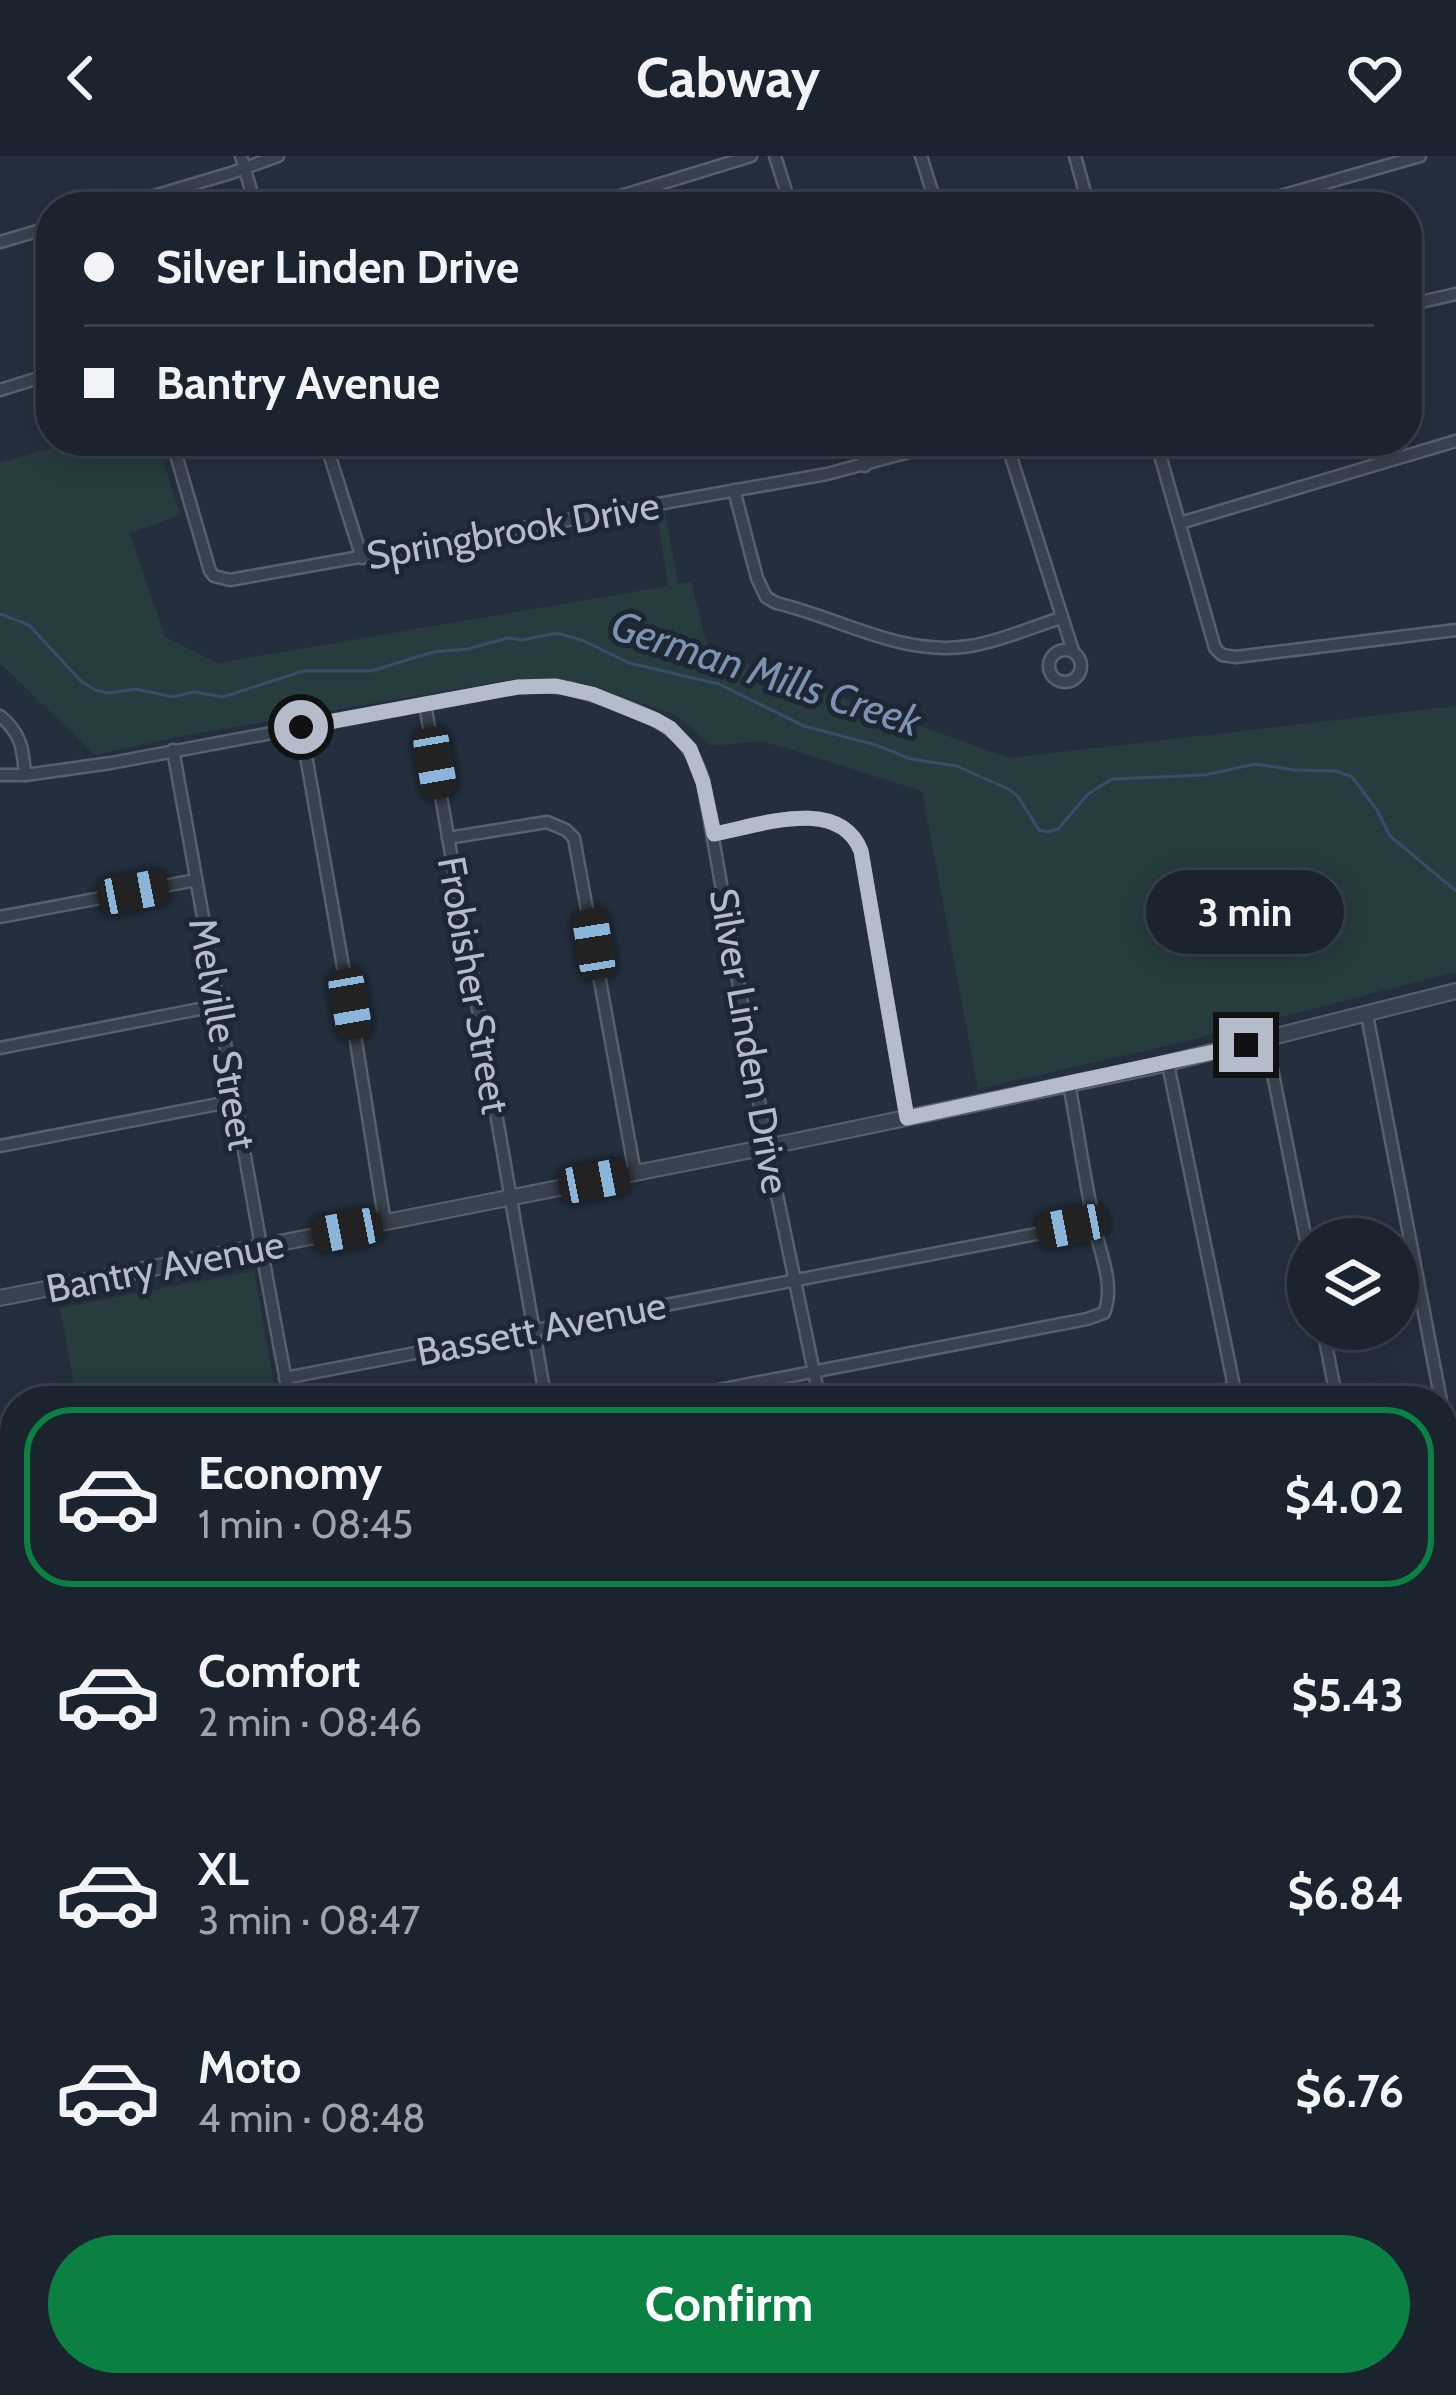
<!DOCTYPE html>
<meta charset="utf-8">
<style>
body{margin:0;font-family:Cabin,sans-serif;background:#282f3a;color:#f1f3f6;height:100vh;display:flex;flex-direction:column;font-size:45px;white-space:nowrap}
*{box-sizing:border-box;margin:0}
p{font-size:39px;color:#a0a4aa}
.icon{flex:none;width:66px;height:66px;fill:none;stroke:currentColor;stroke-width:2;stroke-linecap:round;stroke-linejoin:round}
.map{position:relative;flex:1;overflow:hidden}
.panel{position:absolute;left:0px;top:1230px;width:1458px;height:1011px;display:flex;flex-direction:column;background:#1b232e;border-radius:48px 48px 0 0;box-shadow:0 6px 30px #0003,0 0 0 3px #39404a}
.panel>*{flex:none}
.hud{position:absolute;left:36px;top:36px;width:1386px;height:264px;border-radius:48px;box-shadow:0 6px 30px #0003,0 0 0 3px #39404a;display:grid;align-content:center;height:264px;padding:0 48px;background:#1b232e}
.tools{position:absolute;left:1287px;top:1062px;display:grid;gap:24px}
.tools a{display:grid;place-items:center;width:132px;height:132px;border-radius:50%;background:#1b232e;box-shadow:0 6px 30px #0003,0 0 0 3px #39404a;font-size:60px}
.end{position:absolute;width:54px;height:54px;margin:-27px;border:15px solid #b4bcc9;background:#111;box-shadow:0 0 0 6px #111}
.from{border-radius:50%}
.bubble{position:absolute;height:84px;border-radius:42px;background:#1b232e;box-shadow:0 6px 30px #0003,0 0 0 3px #39404a;font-size:39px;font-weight:700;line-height:84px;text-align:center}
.car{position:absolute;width:36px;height:72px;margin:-36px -18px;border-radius:15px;box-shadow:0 0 9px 3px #0007;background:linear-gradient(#222 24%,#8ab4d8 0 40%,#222 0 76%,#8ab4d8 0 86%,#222 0)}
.hud b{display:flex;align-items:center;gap:42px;height:114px;font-size:45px}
.hud b+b{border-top:3px solid #39404a}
.hud i{width:30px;height:30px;background:#f1f3f6}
ul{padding:21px 0 0;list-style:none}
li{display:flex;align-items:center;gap:36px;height:180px;margin:0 24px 18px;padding:0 24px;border:6px solid transparent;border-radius:48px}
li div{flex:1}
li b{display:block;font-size:45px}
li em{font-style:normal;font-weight:700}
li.on{border-color:#0b8043}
li>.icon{width:108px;height:108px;stroke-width:1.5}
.cta{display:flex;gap:24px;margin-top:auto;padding:24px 48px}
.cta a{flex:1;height:138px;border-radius:72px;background:#0b8043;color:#fff;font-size:48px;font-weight:700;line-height:138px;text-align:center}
header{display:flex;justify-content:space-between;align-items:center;height:156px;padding:0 48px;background:#1b232e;font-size:54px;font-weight:700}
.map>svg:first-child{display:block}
.green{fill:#263c3f}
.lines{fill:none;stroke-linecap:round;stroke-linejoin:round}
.stream{stroke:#394c67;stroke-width:3}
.minor-casing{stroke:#565f6c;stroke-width:15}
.tertiary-casing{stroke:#565f6c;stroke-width:18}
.primary-casing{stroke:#414a57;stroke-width:21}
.minor{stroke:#38414e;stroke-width:10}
.tertiary{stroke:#38414e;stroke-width:14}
.primary{stroke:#56606e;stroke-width:16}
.route{stroke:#b4bcc9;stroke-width:15}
.labels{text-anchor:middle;stroke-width:10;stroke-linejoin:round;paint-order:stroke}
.street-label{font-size:39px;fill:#b4bcc9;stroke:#1d2633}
.water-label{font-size:42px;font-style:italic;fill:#7c92b1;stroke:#1d2633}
</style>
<header><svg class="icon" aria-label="back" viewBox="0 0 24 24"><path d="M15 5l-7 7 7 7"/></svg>Cabway<svg class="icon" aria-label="heart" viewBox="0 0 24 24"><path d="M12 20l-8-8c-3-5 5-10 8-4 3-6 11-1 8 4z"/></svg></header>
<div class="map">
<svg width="1456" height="2239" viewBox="0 0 1456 2239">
<rect width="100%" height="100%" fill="#242f3e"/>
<g class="green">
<polygon points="74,285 157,285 180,359 130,377 165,481 217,507 668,430 657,357 665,355 678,428 691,426 707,489 728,501 1009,602 1456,550 1456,816 1179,887 978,933 922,635 763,585 711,590 678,560 588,528 515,523 182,580 95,599 0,507 0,307"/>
<polygon points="254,1115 277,1245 77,1245 60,1152"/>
<polygon points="15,1278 15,1732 0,1735 0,1281"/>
<polygon points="1443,1797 1456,1810 1456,2092 1443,2094"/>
<polygon points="407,2226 567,2226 569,2239 410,2239"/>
</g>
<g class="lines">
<polyline class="stream" points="0,458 29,469 81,525 95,534 108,537 136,533 173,541 194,536 223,541 303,515 371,515 433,496 468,493 508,482 522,484 557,477 584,485 629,507 719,528 804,570 876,589 911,603 957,610 1010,634 1019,642 1039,674 1048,676 1058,673 1088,638 1112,623 1205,619 1255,608 1296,614 1336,615 1352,621 1377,654 1390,680 1456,735"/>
<g class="minor-casing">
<g id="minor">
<polyline points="241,0 256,51"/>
<polyline points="775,0 791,51"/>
<polyline points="921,0 937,51"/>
<polyline points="1075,0 1089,51"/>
<polyline points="117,51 231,17 278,0"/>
<polyline points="585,51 751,0"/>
<polyline points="1242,51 1420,0"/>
<polyline points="0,86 51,71"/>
<polyline points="1407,149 1456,138"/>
<polyline points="0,234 51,218"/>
<polyline points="172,285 210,415 214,420 230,424 827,318 950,285"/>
<polyline points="325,285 362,402"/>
<polyline points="859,285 865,310"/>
<polyline points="1006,285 1073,495"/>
<polyline points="1156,285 1215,492 1222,499 1236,501 1456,474"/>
<path d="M 734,334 L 757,422 L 766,441 L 776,447 C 841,462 901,501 970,490 C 1001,485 1032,471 1061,462"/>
<polyline points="1180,367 1456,285"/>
<circle cx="1065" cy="510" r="16"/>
<polyline points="425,548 546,1245"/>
<path d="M 0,560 C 21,577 23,592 25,619"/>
<polyline points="301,571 355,879 385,1067"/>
<path d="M 173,594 C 213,811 248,1029 290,1245"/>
<path d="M 0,619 L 25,619 L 111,607 L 518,531 C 530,531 544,529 557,531 C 576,533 595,540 613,546 C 657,562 690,577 703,625 L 767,991 L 820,1245"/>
<path d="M 714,678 C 758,670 839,639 861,695 L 907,962"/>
<polyline points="448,682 547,666 566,674 574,682 635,1017"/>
<polyline points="0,761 196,724"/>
<polyline points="1367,859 1441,1245"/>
<polyline points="1266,883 1308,1094"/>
<polyline points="0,892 220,849"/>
<polyline points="1168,908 1237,1245"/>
<polyline points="0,990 234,945"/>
<polyline points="1323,1173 1337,1245"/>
<polyline points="285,1222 1094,1067"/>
<path d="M 661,1245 L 1087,1163 L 1104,1157 C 1115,1129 1101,1101 1095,1072 C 1085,1025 1078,976 1069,928"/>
<polyline points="1174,1245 1234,1232"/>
<polyline points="1443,1258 1456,1326"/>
</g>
</g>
<g class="tertiary-casing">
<g id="tertiary">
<polyline points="0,1142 752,994 1156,910 1456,835"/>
<polyline points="1443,1339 1456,1332"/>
<polyline points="0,1751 15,1748"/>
<polyline points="0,2013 15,2024"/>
<polyline points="184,2226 188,2239"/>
</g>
</g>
<g class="primary-casing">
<g id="primary">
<polyline points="1443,2125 1456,2119"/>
<polyline points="1443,2158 1456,2157"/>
<polyline points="745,2239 809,2226"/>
<polyline points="870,2239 939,2226"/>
</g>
</g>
<use href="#minor" class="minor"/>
<use href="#tertiary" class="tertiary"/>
<use href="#primary" class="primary"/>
</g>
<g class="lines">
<path class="route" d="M 301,571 L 518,531 L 556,530 L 592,538 L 656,564 L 670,572 L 690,593 L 703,626 L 714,678 C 758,670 839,639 861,695 L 907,962 L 1246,889"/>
</g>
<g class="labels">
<g class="street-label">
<text transform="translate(513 374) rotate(-10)" y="14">Springbrook Drive</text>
<text transform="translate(474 829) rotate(80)" y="14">Frobisher Street</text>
<text transform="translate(223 878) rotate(80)" y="14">Melville Street</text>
<text transform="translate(750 885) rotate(80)" y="14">Silver Linden Drive</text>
<text transform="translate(165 1110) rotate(-11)" y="14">Bantry Avenue</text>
<text transform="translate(541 1172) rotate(-11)" y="14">Bassett Avenue</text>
</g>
<g class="water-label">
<text transform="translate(766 517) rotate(18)" y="15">German Mills Creek</text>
</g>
</g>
</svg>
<div class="tools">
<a><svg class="icon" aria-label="layers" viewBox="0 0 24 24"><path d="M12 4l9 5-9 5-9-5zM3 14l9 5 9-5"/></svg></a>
</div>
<i class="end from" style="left:301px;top:571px"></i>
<i class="end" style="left:1246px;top:889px"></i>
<div class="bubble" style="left:1146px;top:714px;width:198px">3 min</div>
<i class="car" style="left:435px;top:607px;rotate:170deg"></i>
<i class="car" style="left:133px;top:736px;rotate:79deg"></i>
<i class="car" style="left:594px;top:788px;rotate:351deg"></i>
<i class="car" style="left:350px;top:848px;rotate:170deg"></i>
<i class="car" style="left:594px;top:1025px;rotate:79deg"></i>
<i class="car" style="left:1072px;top:1070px;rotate:259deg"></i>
<i class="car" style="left:347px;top:1074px;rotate:259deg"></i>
<div class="hud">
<b><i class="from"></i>Silver Linden Drive</b>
<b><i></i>Bantry Avenue</b>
</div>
<section class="panel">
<ul>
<li class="on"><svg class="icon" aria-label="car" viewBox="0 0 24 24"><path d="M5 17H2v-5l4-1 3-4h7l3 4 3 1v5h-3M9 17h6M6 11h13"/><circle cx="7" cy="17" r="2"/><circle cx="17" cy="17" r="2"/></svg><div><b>Economy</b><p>1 min · 08:45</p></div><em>$4.02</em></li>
<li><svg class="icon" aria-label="car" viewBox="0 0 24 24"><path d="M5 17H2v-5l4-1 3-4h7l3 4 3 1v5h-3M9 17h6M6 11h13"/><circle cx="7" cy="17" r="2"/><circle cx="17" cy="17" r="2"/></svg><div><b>Comfort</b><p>2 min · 08:46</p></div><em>$5.43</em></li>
<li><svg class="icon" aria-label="car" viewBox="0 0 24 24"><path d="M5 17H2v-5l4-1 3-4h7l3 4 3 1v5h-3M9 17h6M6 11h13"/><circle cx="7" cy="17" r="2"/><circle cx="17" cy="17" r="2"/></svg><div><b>XL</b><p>3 min · 08:47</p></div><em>$6.84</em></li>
<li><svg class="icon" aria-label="car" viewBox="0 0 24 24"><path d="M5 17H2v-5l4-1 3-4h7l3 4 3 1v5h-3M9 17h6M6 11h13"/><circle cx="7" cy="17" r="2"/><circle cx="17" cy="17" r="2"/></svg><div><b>Moto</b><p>4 min · 08:48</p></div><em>$6.76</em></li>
</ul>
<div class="cta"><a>Confirm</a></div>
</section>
</div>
